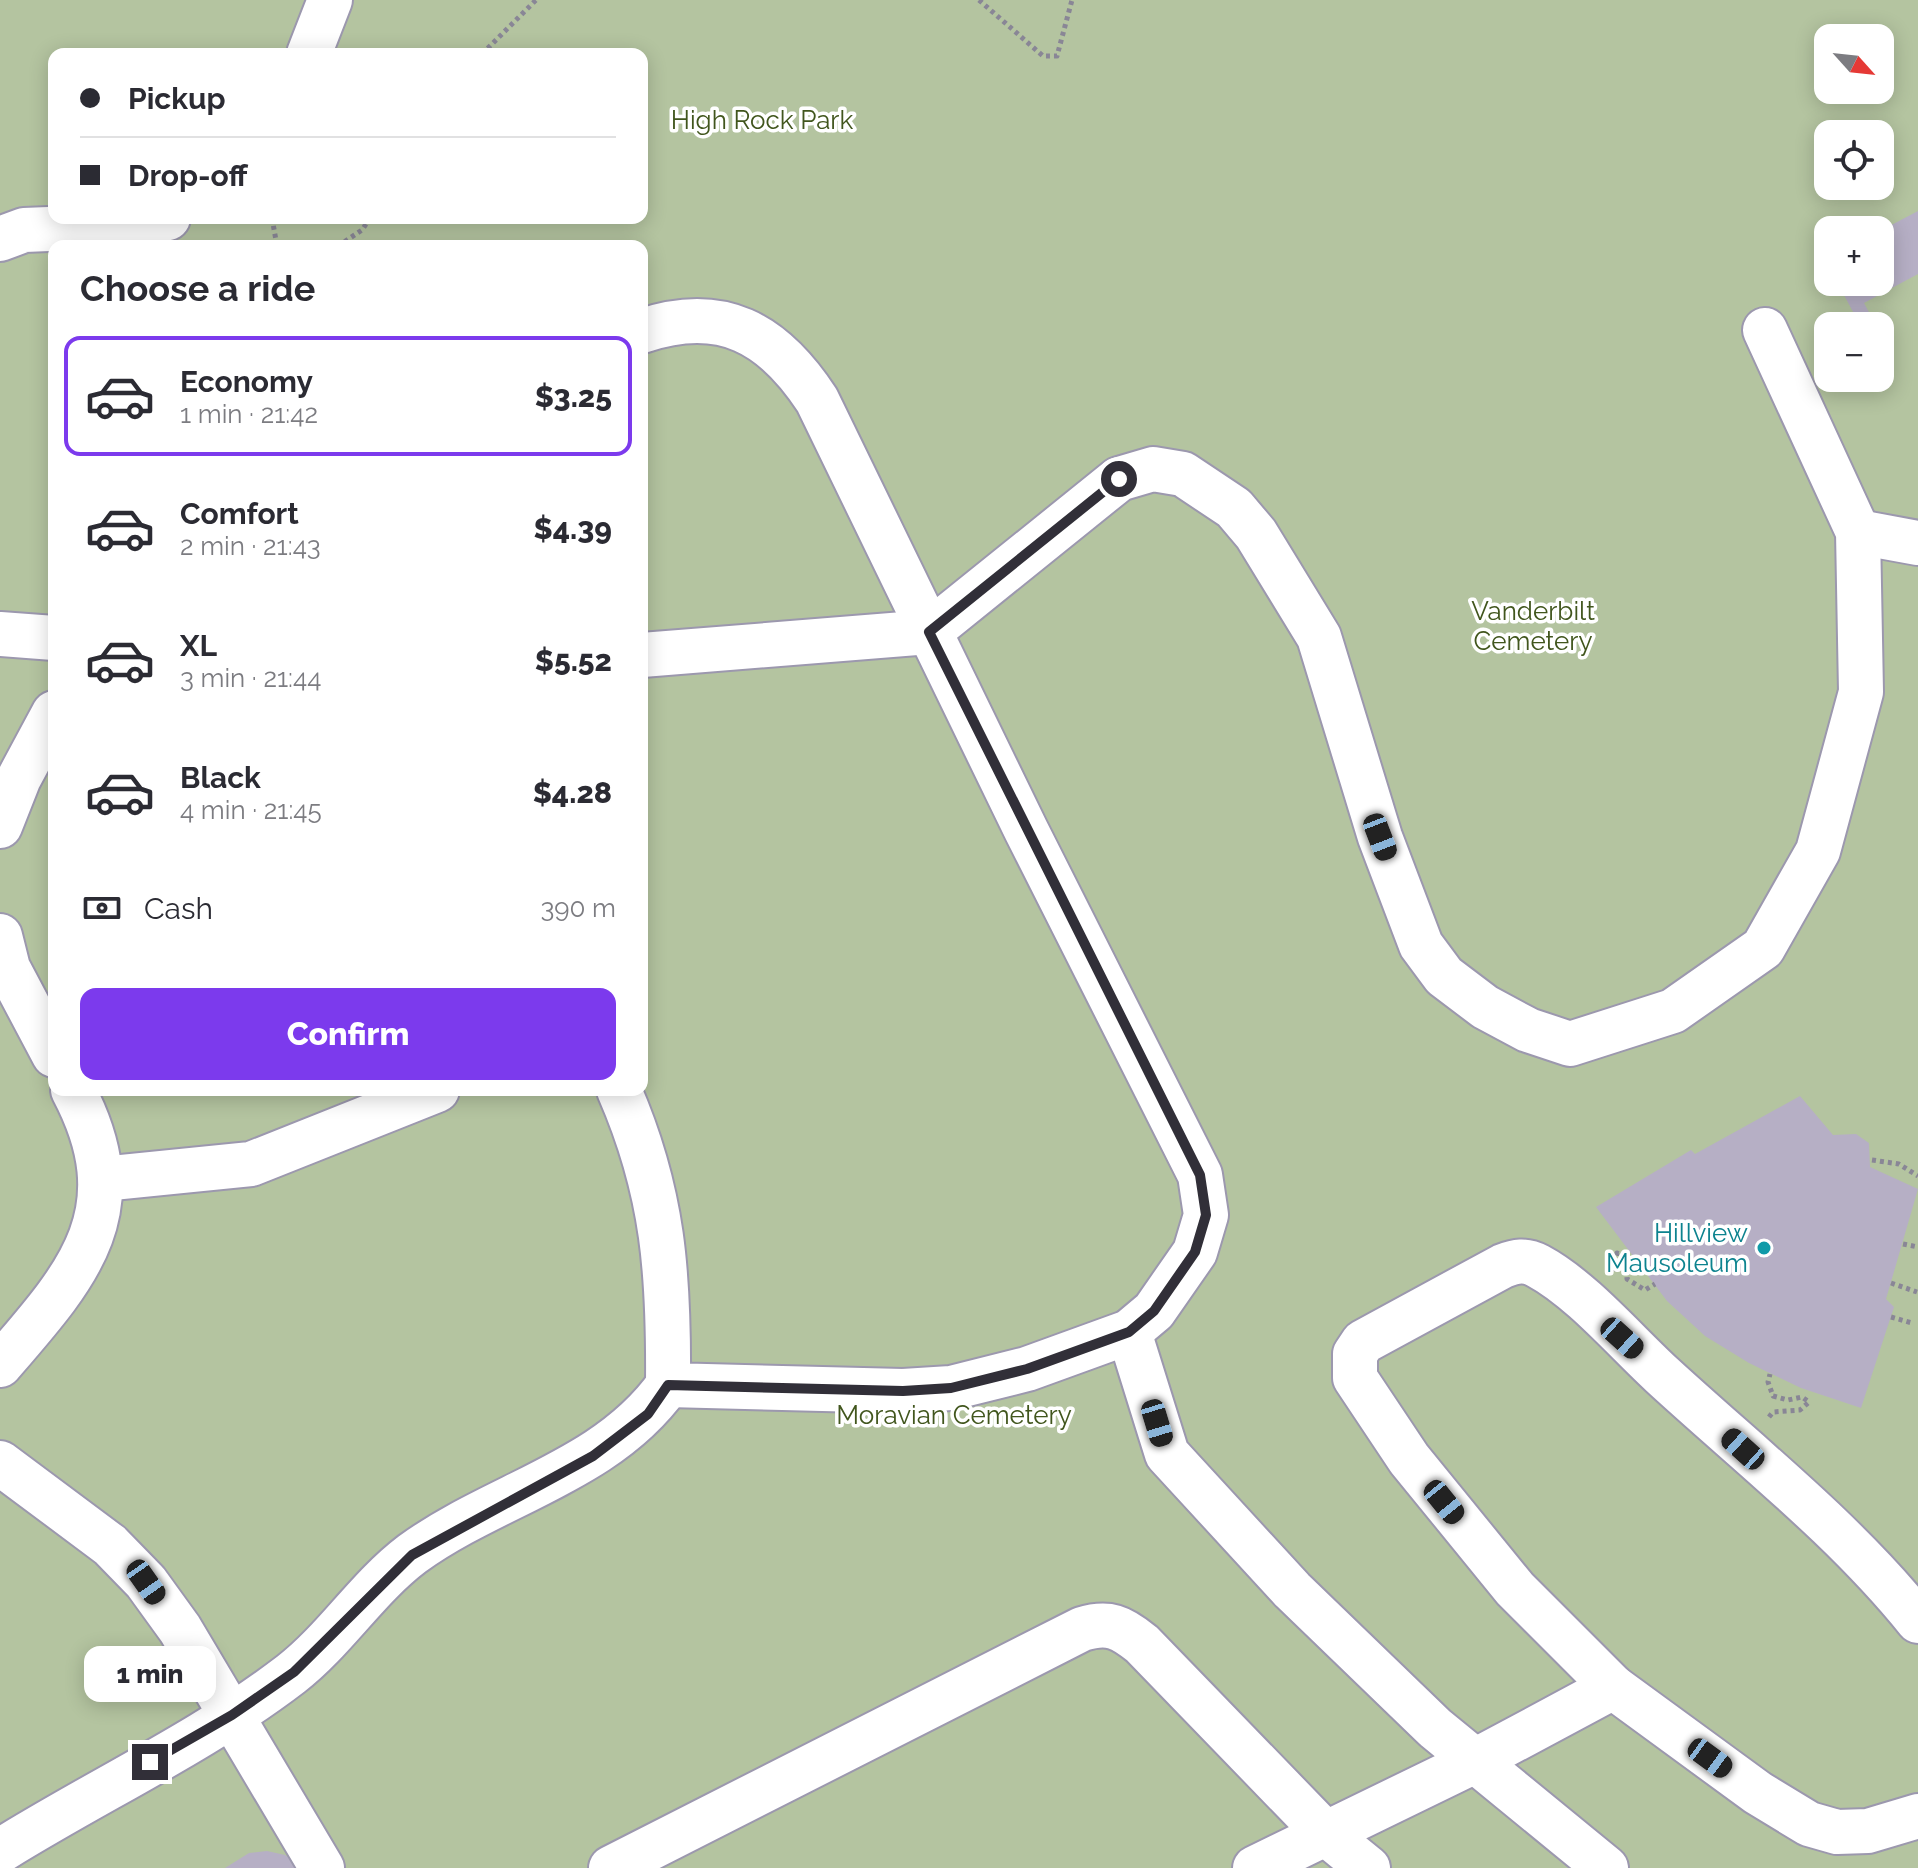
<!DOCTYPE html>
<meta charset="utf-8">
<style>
body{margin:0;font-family:Raleway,sans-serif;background:#f2f2f3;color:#2b2b33;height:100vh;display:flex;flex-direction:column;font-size:30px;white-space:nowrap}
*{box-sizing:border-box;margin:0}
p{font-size:26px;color:#7c7c81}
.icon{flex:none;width:44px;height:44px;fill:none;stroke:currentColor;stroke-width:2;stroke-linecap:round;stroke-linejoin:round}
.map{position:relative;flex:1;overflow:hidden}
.side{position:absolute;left:48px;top:240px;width:600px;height:856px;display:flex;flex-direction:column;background:#fff;border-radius:16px;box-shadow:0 4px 20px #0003}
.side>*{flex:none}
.banner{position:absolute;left:48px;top:48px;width:600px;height:176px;border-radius:16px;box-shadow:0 4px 20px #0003;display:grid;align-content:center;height:176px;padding:0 32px;background:#fff}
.needle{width:52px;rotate:117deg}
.buttons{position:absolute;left:1814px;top:24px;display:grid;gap:16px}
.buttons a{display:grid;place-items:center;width:80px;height:80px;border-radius:16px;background:#fff;box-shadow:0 4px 20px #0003;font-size:40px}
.end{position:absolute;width:36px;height:36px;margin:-18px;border:10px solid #312f38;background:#fff;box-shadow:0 0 0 4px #fff}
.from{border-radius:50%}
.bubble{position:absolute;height:56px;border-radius:16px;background:#fff;box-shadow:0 4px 20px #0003;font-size:26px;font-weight:800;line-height:56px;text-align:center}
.car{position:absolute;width:24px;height:48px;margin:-24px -12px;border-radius:10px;box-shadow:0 0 6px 2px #0007;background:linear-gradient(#222 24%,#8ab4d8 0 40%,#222 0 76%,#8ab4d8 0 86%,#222 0)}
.banner b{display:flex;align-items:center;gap:28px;height:76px;font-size:30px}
.banner b+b{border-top:2px solid #e1e1e2}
.banner i{width:20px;height:20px;background:#2b2b33}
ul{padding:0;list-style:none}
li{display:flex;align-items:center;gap:24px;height:120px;margin:0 16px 12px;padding:0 16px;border:4px solid transparent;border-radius:16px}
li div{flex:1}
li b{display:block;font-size:30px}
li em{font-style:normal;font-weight:800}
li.current{border-color:#7c3aed}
li>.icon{width:72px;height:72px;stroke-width:1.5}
h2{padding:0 32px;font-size:36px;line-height:96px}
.pay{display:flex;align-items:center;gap:20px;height:88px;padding:0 32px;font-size:30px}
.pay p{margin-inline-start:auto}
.button{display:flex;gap:16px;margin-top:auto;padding:16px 32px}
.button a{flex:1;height:92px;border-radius:16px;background:#7c3aed;color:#fff;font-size:32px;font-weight:800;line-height:92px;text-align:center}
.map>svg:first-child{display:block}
.green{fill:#b4c4a0;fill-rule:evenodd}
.building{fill:#b6afc5}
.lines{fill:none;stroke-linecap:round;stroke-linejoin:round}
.minor-casing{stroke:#9c98ae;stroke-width:48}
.path{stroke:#898696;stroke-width:5;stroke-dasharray:4 4;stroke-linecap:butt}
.minor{stroke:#fff;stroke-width:44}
.route{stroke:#312f38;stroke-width:10}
.culture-dot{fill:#0f9aa8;stroke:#fff;stroke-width:3}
.labels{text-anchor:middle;stroke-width:7;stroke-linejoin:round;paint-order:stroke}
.park-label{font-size:26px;fill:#41561d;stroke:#fff}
.culture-label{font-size:26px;fill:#0d838f;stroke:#fff;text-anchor:end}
</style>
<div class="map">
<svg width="1918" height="1868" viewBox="0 0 1918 1868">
<rect width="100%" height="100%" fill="#ebe7fe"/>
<path class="green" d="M 0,0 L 1918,0 L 1918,1868 L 0,1868 ZM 1828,38 L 1880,38 L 1880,90 L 1828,90 ZM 54,54 L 642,54 L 642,218 L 54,218 ZM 1828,134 L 1880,134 L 1880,186 L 1828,186 ZM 1828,230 L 1880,230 L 1880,282 L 1828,282 ZM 54,246 L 642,246 L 642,1090 L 54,1090 ZM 1828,326 L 1880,326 L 1880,378 L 1828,378 Z"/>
<g class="building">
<polygon points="1918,211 1918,274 1864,303 1871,316 1859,323 1837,282 1880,282 1880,231"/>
<polygon points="1828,242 1828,264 1819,247"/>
<polygon points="1800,1096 1833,1135 1856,1134 1869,1143 1870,1167 1918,1189 1886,1299 1894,1307 1861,1408 1801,1388 1749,1363 1705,1336 1667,1301 1596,1207 1691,1150 1695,1154"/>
<polygon points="267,1851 285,1855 303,1868 225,1868 249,1853"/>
</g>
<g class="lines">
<g class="minor-casing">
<g id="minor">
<polyline points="309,54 330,0"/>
<polyline points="0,239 24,230 123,226 168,218"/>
<polyline points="1858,532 1918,543"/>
<polyline points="0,634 54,638"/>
<polyline points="642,655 929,632 1119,479 1153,469 1183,474 1234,508 1256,534 1319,637 1380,837 1421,945 1444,976 1485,1007 1528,1030 1570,1044 1673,1011 1763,948 1818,851 1861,692 1858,532 1765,330"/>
<polyline points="0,826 19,778 54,713"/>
<polyline points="0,936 8,968 54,1055"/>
<path d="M 619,1090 C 664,1193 669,1275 668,1385 L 903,1391 L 951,1388 L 1027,1369 L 1129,1332 L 1154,1311 L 1195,1252 L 1206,1215 L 1200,1175 L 1026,830 L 817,400 C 773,333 722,304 642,331"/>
<polyline points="102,1179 251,1164 437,1090"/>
<polyline points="1129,1332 1167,1454 1292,1590 1435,1728 1606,1868"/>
<path d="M 0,1365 C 78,1275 137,1211 73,1090"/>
<polyline points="0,1463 110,1545 146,1582 180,1629 322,1868"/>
<path d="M 1918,1621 C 1844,1529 1749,1455 1662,1375 C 1625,1341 1581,1289 1538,1266 C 1525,1259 1516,1261 1503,1266 L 1363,1342 L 1355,1354 L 1355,1378 L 1409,1459 L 1515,1589 L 1613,1687 L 1758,1793 L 1809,1824 L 1837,1832 L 1868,1831 L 1918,1816"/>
<path d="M 0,1851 C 96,1791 201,1743 291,1674 C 335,1640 367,1588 412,1554 C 496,1493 606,1472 668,1385"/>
<path d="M 611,1868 L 1082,1629 C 1109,1621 1121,1627 1142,1644 L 1325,1833 L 1368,1868"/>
<polyline points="1255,1868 1473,1762 1613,1687"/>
</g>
</g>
<g class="path">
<polyline points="979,0 1043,56 1057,56 1072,0"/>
<polyline points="482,54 536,0"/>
<polyline points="272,218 277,246"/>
<polyline points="338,246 362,230 370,218"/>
<polyline points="1872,1160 1899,1164 1918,1176"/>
<polyline points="1903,1244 1918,1247"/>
<polyline points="1613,1271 1617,1253 1626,1258 1627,1279 1645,1290 1655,1284"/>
<polyline points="1891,1283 1917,1292"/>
<polyline points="1891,1317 1912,1323"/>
<polyline points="1769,1417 1773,1412 1800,1410 1809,1402 1802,1397 1788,1400 1773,1396 1768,1382 1770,1374"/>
</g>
<use href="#minor" class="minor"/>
</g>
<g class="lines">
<polyline class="route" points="150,1762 232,1715 294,1672 412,1555 593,1456 648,1414 668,1385 903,1391 951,1388 1027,1369 1129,1332 1154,1311 1195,1252 1206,1215 1200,1175 929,632 1119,479"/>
</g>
<circle class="culture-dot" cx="1764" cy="1248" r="8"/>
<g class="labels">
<g class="park-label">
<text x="762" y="129">High Rock Park</text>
<text x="1533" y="620">Vanderbilt<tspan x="1533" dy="30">Cemetery</tspan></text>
<text x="954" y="1424">Moravian Cemetery</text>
</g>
<g class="culture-label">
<text x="1748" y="1242">Hillview<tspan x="1748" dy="30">Mausoleum</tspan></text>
</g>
</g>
</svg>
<div class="buttons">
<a><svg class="needle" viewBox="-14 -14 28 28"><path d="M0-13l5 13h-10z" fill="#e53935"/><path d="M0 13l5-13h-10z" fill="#7c7c81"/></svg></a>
<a><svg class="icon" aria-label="locate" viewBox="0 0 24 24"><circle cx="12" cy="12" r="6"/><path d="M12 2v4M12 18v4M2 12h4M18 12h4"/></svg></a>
<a>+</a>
<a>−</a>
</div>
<i class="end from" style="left:1119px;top:479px"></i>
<i class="end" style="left:150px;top:1762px"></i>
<div class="bubble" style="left:84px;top:1646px;width:132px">1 min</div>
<i class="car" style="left:1380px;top:837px;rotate:159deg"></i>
<i class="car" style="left:1622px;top:1338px;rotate:132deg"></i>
<i class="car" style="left:1157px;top:1423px;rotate:163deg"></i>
<i class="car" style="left:1743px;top:1449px;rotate:312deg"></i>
<i class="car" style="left:1444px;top:1502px;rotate:141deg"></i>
<i class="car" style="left:146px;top:1582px;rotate:145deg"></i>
<i class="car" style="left:1710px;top:1758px;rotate:126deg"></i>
<div class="banner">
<b><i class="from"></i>Pickup</b>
<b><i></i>Drop-off</b>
</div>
<section class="side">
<h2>Choose a ride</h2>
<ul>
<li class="current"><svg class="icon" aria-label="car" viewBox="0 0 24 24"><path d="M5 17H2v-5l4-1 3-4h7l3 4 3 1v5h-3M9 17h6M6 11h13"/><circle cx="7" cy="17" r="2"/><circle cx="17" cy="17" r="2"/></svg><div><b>Economy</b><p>1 min · 21:42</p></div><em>$3.25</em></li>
<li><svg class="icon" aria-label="car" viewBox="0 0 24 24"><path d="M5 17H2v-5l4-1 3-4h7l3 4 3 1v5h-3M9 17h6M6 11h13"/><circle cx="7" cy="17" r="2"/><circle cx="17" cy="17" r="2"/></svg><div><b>Comfort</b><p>2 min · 21:43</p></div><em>$4.39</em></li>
<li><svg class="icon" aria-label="car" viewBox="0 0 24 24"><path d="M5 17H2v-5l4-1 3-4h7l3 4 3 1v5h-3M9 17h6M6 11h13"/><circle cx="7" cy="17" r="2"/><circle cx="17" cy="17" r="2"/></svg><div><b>XL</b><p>3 min · 21:44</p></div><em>$5.52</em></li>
<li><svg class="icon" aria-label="car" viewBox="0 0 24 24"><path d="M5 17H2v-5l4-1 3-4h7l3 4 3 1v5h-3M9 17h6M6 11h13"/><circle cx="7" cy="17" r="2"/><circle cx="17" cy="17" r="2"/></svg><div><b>Black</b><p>4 min · 21:45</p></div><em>$4.28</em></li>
</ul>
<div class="pay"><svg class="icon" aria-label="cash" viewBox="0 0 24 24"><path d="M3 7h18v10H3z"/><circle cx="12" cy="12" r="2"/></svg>Cash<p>390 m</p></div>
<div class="button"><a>Confirm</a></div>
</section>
</div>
